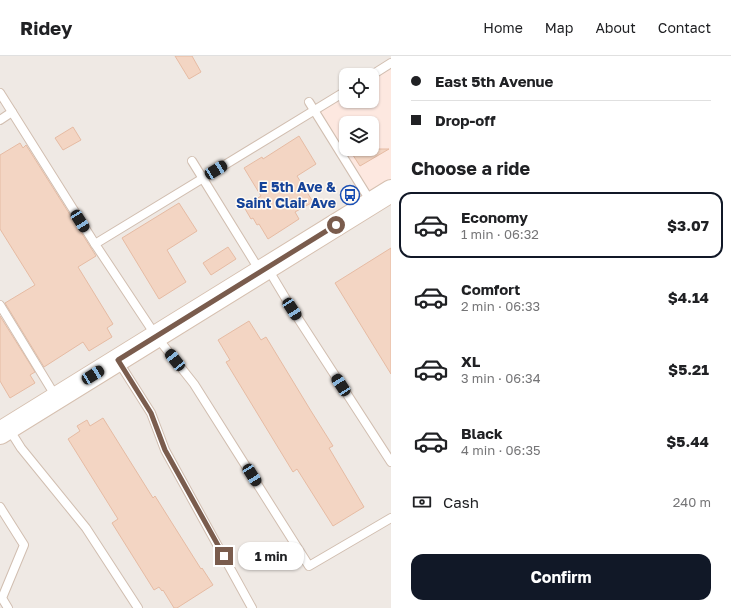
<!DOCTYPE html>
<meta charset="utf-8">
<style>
body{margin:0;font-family:"Golos Text",sans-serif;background:#f6f6f6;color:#202124;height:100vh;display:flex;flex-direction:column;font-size:15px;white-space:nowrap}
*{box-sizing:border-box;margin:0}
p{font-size:13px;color:#757577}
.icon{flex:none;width:22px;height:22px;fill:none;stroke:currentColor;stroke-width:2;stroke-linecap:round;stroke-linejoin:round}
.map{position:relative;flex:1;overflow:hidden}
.sheet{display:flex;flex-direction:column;background:#fff;width:340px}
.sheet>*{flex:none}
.hud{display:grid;align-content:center;height:88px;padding:0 20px;background:#fff}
.tools{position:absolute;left:339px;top:12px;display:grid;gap:8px}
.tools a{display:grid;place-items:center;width:40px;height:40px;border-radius:8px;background:#fff;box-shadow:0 1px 3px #0004;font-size:20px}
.end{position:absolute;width:18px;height:18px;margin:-9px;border:5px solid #7a5c4d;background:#fff;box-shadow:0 0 0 2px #fff}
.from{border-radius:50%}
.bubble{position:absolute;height:28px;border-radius:12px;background:#fff;box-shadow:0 1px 3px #0004;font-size:13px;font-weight:700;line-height:28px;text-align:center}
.car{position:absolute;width:12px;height:24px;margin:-12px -6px;border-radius:5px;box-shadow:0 0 3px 1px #0007;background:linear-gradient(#222 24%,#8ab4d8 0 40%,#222 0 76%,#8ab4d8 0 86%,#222 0)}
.hud b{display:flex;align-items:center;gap:14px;height:38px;font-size:15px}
.hud b+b{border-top:1px solid #e0e0e0}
.hud i{width:10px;height:10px;background:#202124}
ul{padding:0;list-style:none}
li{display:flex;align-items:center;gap:12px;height:66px;margin:0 8px 6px;padding:0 12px;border:2px solid transparent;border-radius:12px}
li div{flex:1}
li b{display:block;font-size:15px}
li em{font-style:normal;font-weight:700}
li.active{border-color:#111827}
li>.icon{width:36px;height:36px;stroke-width:1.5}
h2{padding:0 20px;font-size:18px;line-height:48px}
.pay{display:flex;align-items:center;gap:10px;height:44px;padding:0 20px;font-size:15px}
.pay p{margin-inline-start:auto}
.primary-button{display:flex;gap:8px;margin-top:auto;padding:8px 20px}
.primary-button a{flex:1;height:46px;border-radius:12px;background:#111827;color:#fff;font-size:16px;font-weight:700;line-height:46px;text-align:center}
header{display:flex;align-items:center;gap:24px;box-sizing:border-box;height:56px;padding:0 20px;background:#fff;border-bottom:1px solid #e0e0e0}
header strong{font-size:19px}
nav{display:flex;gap:22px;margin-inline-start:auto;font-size:14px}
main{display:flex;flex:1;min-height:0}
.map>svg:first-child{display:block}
.commercial{fill:#fde8e0;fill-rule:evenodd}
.industrial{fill:#efe9e4}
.building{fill:#f3d5c3;stroke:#e6bba3}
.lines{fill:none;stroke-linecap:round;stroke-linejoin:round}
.lane-casing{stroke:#d1beb0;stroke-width:10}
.secondary-casing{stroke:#d6c0b0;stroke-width:24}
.lane{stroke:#fff;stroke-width:8}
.secondary{stroke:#fff;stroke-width:22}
.route{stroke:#7a5c4d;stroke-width:5}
.labels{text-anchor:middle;stroke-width:3;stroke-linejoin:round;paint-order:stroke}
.transit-label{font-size:14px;font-weight:bold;fill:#164399;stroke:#fffaf3;text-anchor:end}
</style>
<header>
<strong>Ridey</strong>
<nav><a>Home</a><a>Map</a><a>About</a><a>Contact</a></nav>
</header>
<main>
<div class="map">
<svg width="391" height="552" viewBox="0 0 391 552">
<rect width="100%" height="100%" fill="#fdf6ec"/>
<path class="commercial" d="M 391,6 L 391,133 L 371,145 L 314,53 L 346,34 L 346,45 L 372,45 L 372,19 ZM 346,67 L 372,67 L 372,93 L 346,93 Z"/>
<polygon class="industrial" points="0,0 391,0 391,6 370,19 346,19 346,34 314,54 371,145 391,133 391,552 0,552"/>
<g class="building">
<polygon points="175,0 192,0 201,16 189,23"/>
<polygon points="73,71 81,84 63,94 55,82"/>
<polygon points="299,80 316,108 297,120 313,146 295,156 299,163 268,183 259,168 257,169 253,162 251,163 244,151 261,140 244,112 262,101 263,103"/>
<polygon points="20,87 23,92 26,89 96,200 78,211 113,268 107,272 112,281 89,295 83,286 44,311 5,247 35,229 0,173 0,99"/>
<polygon points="349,93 389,93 360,110"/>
<polygon points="179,147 197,175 167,194 186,226 159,243 122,182"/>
<polygon points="228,191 236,203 211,219 203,207"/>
<polygon points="391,192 391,318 335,227"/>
<polygon points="0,260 35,316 30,319 35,327 10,342 0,325"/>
<polygon points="249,265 261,284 266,281 311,355 333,390 329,392 364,451 333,470 297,413 293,416 226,306 230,304 218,284"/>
<polygon points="103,362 153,442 155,440 201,513 202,512 213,529 177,552 174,552 163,534 162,535 159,531 154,534 112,467 118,463 68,383 80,375 77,370 87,364 90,370"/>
</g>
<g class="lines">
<g class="lane-casing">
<g id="lane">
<polyline points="372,19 391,7"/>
<polyline points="346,35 95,188 156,280 194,328 309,510 391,462"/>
<polyline points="0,37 12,56"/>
<polyline points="309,46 371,146"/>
<polyline points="0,64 12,56 95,188"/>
<polyline points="192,105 260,215"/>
<polyline points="268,213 292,253 391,406"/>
<polyline points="0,249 56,341"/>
<polyline points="118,305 151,357 165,394 252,552"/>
<polyline points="9,373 21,392 86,472 138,552"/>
<polyline points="0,451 24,489 2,542 8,552"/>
</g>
</g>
<g class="secondary-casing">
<polyline id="secondary" points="0,377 391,135"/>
</g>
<use href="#lane" class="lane"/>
<use href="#secondary" class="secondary"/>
</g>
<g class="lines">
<polyline class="route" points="224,500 165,394 151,357 118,304 336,169"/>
</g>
<defs>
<g id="bus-ring" transform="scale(1)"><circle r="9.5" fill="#fffaf3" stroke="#1a4fb4" stroke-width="1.5"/><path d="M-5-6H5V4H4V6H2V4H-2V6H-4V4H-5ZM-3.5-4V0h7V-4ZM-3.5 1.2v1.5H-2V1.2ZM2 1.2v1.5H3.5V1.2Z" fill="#1a4fb4"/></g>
</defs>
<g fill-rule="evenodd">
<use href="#bus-ring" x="350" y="139"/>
</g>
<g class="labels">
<g class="transit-label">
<text x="336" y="136">E 5th Ave &amp;<tspan x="336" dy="16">Saint Clair Ave</tspan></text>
</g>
</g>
</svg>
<div class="tools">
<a><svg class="icon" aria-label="locate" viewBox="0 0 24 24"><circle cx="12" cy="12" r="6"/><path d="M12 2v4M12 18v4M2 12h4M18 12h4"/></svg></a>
<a><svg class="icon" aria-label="layers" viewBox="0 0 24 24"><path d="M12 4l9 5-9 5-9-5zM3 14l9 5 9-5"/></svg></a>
</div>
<i class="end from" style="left:336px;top:169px"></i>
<i class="end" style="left:224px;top:500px"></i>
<div class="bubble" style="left:238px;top:486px;width:66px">1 min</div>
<i class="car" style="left:216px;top:114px;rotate:58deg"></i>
<i class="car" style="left:80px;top:165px;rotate:148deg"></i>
<i class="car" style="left:292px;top:253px;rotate:147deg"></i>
<i class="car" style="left:175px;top:304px;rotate:322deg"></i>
<i class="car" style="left:93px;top:319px;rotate:58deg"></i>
<i class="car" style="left:341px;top:329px;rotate:327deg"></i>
<i class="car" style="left:252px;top:419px;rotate:148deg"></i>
</div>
<section class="sheet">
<div class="hud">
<b><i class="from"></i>East 5th Avenue</b>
<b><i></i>Drop-off</b>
</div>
<h2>Choose a ride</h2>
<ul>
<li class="active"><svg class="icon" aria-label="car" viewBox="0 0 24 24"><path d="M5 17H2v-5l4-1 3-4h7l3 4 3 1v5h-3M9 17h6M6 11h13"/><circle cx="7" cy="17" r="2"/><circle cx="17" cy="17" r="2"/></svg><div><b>Economy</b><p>1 min · 06:32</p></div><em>$3.07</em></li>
<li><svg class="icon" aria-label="car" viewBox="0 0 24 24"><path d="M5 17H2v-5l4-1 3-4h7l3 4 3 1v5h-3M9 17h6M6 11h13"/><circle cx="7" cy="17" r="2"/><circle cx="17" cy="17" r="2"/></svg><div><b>Comfort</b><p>2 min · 06:33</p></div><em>$4.14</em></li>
<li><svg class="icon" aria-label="car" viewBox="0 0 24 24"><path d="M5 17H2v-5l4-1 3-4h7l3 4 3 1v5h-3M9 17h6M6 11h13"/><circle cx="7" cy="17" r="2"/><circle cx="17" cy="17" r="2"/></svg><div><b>XL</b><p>3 min · 06:34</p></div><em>$5.21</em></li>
<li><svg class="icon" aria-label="car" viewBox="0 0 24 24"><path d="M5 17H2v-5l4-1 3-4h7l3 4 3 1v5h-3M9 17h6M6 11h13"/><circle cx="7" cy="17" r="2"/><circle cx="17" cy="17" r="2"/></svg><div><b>Black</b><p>4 min · 06:35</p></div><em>$5.44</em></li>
</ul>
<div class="pay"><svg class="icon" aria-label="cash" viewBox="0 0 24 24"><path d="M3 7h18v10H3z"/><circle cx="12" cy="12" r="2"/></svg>Cash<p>240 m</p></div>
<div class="primary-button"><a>Confirm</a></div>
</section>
</main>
